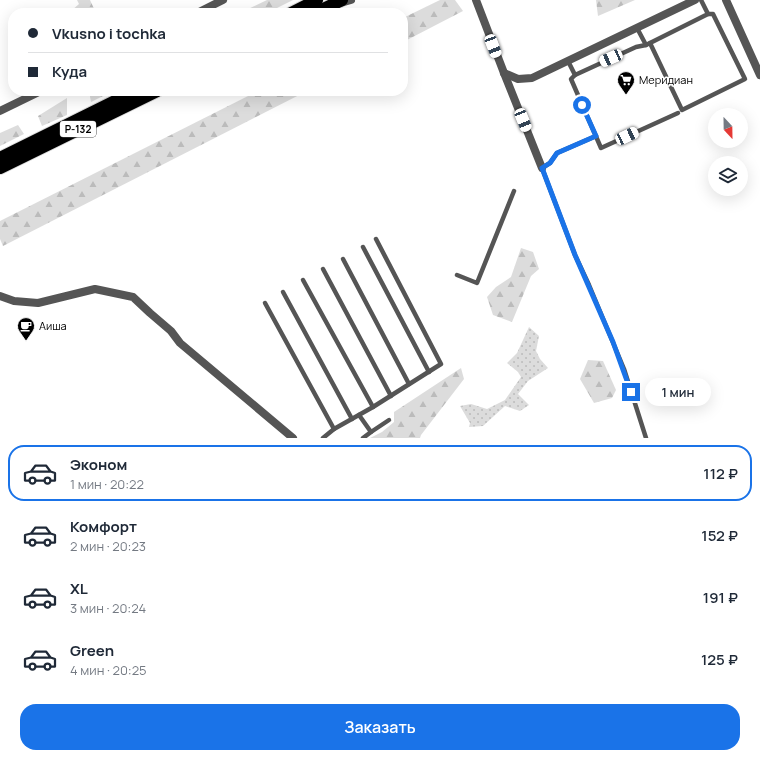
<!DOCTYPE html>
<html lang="ru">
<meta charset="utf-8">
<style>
body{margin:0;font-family:Manrope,sans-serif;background:#f6f6f7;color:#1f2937;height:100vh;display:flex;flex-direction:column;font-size:15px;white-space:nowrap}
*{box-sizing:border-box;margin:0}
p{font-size:13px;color:#747a83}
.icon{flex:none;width:22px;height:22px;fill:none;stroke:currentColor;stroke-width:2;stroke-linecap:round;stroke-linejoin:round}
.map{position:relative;height:438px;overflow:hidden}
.sheet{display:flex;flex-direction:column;background:#fff;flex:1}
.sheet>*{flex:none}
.top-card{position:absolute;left:8px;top:8px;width:400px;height:88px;border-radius:16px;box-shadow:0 4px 16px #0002;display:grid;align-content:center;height:88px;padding:0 20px;background:#fff}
.needle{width:26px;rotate:158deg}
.buttons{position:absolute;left:708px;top:108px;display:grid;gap:8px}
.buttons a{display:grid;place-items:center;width:40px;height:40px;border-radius:50%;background:#fff;box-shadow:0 4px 16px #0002;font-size:20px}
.end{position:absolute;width:18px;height:18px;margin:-9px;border:5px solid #1a73e8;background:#fff;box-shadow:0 0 0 2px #fff}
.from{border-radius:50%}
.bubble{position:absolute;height:28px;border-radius:14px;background:#fff;box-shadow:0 4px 16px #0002;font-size:13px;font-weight:600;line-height:28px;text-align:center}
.car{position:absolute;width:12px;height:24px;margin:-12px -6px;border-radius:5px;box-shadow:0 0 3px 1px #0007;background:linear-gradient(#fff 24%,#345 0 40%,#fff 0 76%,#345 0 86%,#fff 0)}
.top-card b{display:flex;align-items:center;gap:14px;height:38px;font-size:15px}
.top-card b+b{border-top:1px solid #e0e1e3}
.top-card i{width:10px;height:10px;background:#1f2937}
ul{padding:7px 0 0;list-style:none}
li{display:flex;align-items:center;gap:12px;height:56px;margin:0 8px 6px;padding:0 12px;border:2px solid transparent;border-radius:16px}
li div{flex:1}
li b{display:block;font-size:15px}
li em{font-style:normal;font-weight:600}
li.active{border-color:#1a73e8}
li>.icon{width:36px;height:36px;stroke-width:1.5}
.primary-button{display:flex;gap:8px;margin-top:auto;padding:8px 20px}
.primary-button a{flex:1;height:46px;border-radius:16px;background:#1a73e8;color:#fff;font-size:16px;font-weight:600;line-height:46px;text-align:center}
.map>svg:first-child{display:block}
.grass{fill:url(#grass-dots)}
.forest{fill:url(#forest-firs)}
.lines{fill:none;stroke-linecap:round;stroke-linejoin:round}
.highway-casing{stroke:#dbdbdb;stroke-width:14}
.lane{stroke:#555;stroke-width:4.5}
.street{stroke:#555;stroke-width:8}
.highway{stroke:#000;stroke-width:12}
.route{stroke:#1a73e8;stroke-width:5}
.labels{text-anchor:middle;stroke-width:3;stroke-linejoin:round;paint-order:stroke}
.shield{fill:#fff;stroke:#4c4c4c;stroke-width:1}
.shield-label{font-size:10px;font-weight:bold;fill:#000}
.poi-label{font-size:11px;fill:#000;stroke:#fff;text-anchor:start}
</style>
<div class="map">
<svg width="760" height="438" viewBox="0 0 760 438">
<defs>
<pattern id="grass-dots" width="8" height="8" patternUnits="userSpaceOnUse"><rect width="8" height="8" fill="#dcdcdc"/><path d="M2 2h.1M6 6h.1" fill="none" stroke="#bbb" stroke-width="1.8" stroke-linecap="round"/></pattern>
<pattern id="forest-firs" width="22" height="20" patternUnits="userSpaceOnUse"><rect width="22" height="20" fill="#dcdcdc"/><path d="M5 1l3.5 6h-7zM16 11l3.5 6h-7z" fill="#bbb"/></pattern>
</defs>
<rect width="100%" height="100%" fill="#fff"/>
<polygon class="grass" points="529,327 539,336 536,351 540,359 548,368 528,381 518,394 529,405 520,411 505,406 483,426 469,427 470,423 460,406 471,404 487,409 505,400 521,377 518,372 507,363 517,353"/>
<g class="forest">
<polygon points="77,0 90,0 96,13 39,13 41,9 71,11 79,4"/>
<polygon points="267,0 293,0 267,13 240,13"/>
<polygon points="440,0 455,0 463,11 403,42 403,18"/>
<polygon points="596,0 635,0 598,16"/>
<polygon points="89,91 113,91 91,102"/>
<polygon points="258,91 307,91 3,246 0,239 0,221"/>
<polygon points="67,98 67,115 42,126 38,116"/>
<polygon points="18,125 24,134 0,146 0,133"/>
<polygon points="521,248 533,252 539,269 531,276 512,322 493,315 487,297 496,287 511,277"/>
<polygon points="588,360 603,361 616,390 612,398 594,403 580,379"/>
<polygon points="461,368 464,379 421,435 420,438 370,438 382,432 394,422 394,412"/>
</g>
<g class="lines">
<g class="highway-casing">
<g id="highway">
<polyline points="291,13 317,0"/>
<polyline points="315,13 342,0"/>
<polyline points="0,158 135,91"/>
<polyline points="0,168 157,91"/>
</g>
</g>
<g class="lane">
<polyline points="637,28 646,45 708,14 701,0"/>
<polyline points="650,43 682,110 745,79 713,14 708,14"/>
<polyline points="568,61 575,75 636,47 646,45"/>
<polyline points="575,75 571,79 601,148 678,113"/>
<polyline points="596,136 557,153 550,163 542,168 575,255 589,285 624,369 646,438"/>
<polyline points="363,247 429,372"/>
<polyline points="343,259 409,384"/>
<polyline points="323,269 391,396"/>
<polyline points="457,275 477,283 514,191"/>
<polyline points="303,280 373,407"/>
<polyline points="283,292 352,419"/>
<polyline points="265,303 334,429"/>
<polyline points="359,415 371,432 389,420"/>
<polyline points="323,438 334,429 373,407 441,364 376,239"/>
<polyline points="363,438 371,432"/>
</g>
<g class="street">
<polyline points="476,0 504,73 542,168"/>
<polyline points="726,0 760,75"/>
<polyline points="337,4 351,0"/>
<polyline points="197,13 223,0"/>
<polyline points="504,73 518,79 532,78 695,0"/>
<polyline points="0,111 41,91"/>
<polyline points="0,296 14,301 38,303 95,289 133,297 150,313 171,331 180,343 293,438"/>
</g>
<use href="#highway" class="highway"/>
</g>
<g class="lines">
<polyline class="route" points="582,105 596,136 557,153 550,163 542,168 575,255 613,342 631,392"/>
</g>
<defs>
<g id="supermarket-pin" transform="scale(0.9)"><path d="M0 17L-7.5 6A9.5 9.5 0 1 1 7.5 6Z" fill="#000" stroke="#fff"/><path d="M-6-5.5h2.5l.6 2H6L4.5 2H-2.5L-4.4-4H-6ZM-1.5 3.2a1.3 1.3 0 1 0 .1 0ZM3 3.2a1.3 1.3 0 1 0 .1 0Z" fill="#fff"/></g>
<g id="cafe-pin" transform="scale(0.9)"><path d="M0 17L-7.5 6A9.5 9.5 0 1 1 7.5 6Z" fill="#000" stroke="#fff"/><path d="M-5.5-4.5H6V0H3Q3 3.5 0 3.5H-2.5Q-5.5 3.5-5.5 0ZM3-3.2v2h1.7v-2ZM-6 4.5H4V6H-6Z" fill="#fff"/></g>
</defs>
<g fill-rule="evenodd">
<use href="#supermarket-pin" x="626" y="80"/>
<use href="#cafe-pin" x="26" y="326"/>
</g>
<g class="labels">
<rect class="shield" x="60" y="121" width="36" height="16" rx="3"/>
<g class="shield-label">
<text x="78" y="133">Р-132</text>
</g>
<g class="poi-label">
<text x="639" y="84">Меридиан</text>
<text x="39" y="330">Аиша</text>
</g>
</g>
</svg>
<div class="buttons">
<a><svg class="needle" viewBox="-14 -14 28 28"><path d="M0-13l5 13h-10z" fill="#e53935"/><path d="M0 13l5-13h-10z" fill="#747a83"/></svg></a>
<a><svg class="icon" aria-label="layers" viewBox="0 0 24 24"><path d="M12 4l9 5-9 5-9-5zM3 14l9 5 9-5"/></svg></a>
</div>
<i class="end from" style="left:582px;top:105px"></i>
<i class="end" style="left:631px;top:392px"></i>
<div class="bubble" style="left:645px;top:378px;width:66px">1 мин</div>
<i class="car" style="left:493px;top:46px;rotate:159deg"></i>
<i class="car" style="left:611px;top:58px;rotate:246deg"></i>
<i class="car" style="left:523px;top:120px;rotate:158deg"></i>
<i class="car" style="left:627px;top:136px;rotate:65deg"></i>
<div class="top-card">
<b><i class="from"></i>Vkusno i tochka</b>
<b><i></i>Куда</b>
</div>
</div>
<section class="sheet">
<ul>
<li class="active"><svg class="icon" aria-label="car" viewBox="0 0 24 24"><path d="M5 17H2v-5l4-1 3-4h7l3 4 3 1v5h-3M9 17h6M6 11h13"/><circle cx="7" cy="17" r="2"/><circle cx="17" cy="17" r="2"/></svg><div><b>Эконом</b><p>1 мин · 20:22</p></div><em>112 ₽</em></li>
<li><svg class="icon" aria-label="car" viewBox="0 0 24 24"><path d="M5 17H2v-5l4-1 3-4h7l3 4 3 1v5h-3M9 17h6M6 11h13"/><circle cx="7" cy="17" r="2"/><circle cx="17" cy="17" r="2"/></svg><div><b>Комфорт</b><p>2 мин · 20:23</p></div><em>152 ₽</em></li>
<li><svg class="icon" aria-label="car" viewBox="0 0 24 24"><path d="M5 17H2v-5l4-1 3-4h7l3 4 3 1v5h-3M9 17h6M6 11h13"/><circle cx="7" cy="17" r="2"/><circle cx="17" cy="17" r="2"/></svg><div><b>XL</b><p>3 мин · 20:24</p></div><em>191 ₽</em></li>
<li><svg class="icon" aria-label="car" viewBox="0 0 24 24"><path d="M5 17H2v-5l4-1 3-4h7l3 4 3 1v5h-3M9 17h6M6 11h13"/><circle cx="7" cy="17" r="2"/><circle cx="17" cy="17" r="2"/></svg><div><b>Green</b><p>4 мин · 20:25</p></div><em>125 ₽</em></li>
</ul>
<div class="primary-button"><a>Заказать</a></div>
</section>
